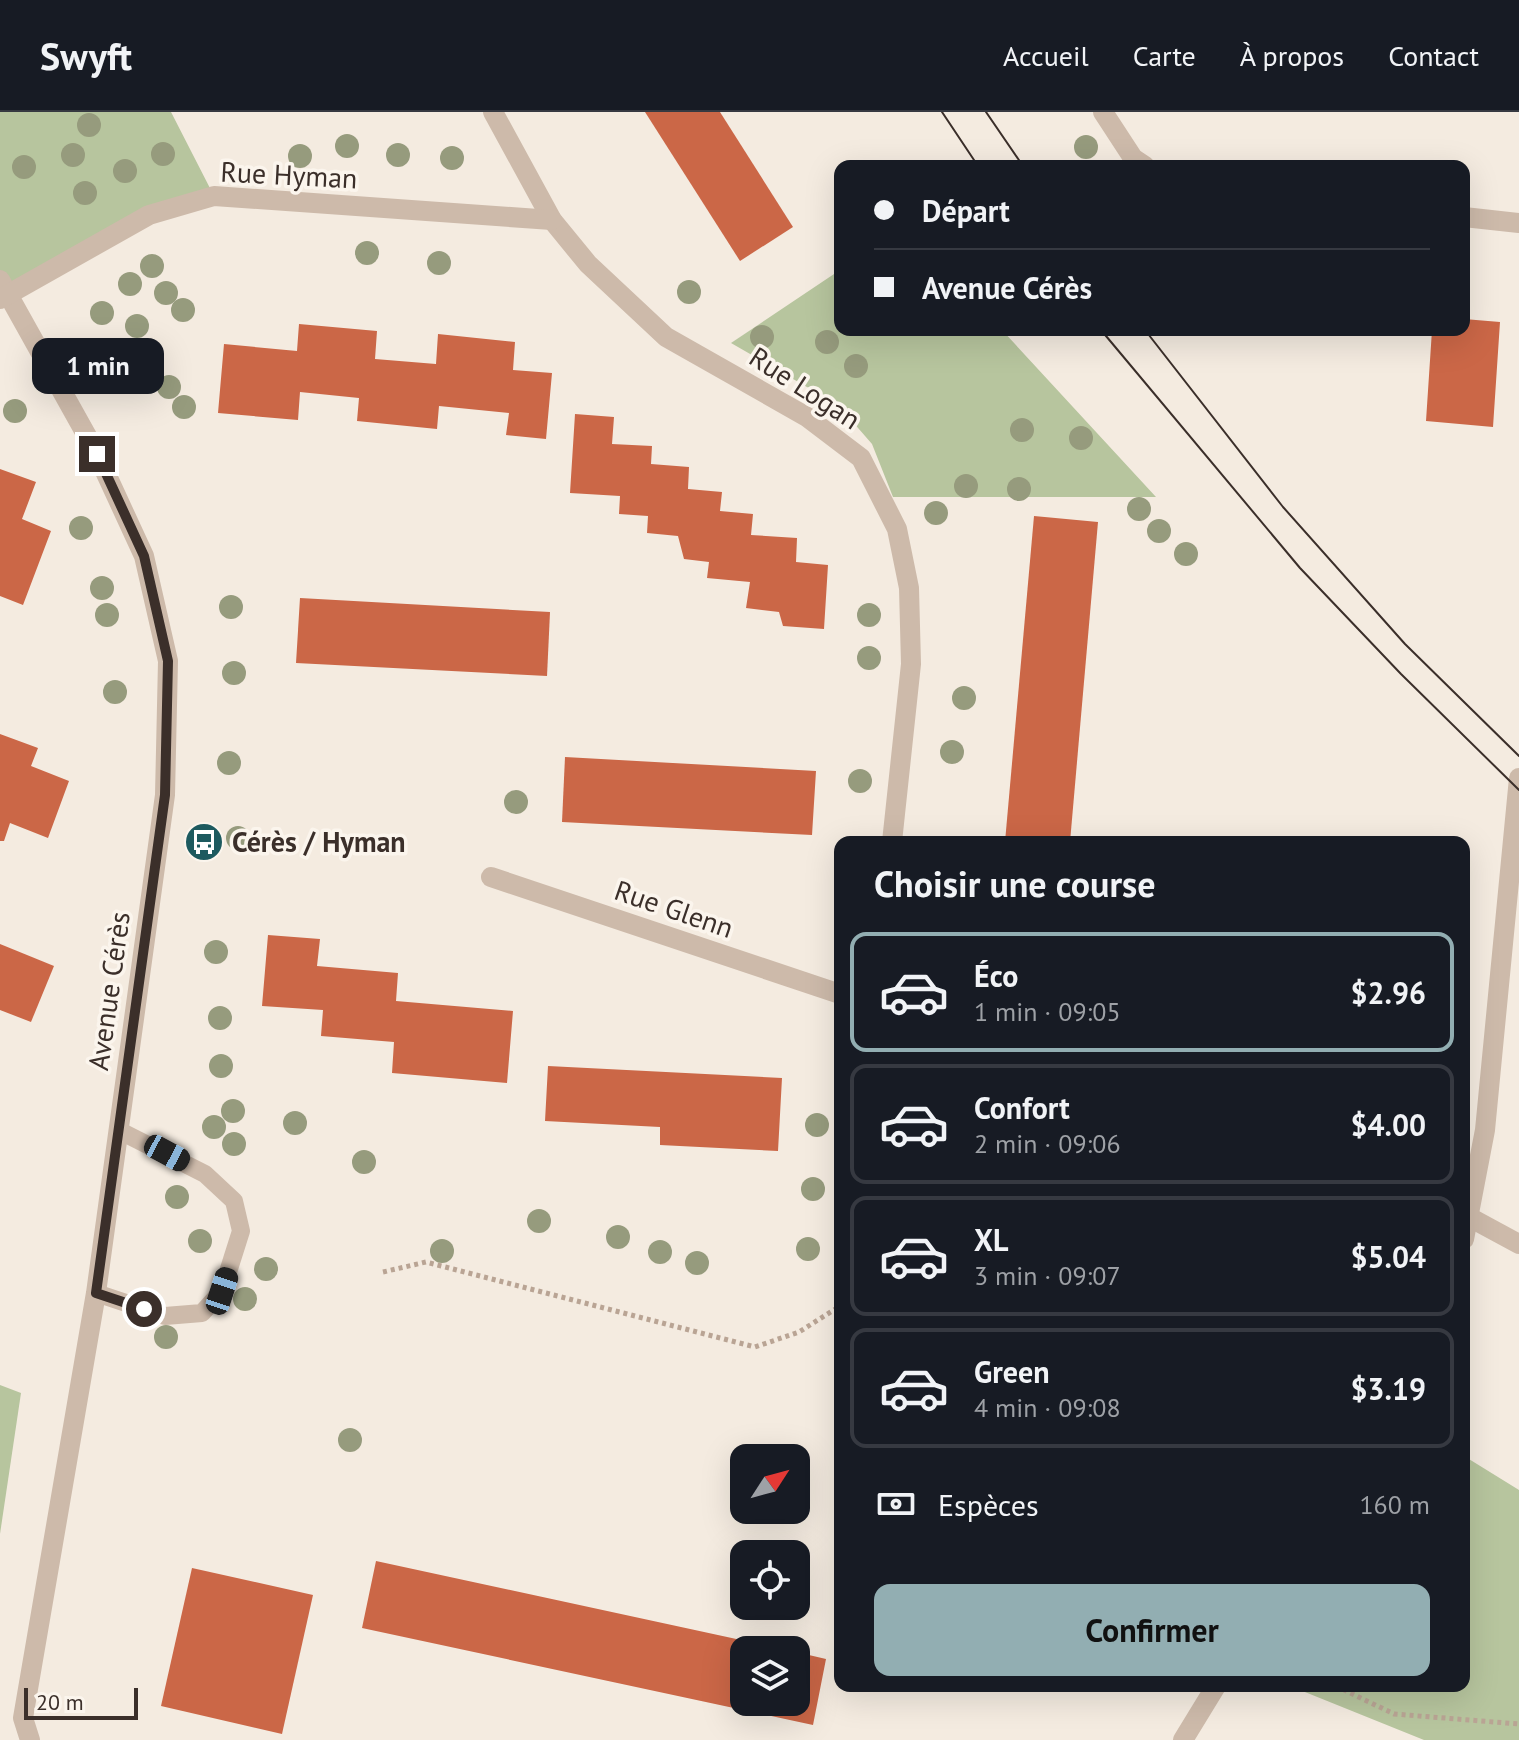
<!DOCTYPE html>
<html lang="fr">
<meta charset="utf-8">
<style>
body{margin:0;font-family:"PT Sans",sans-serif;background:#20242c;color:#f1f3f6;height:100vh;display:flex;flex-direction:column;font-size:30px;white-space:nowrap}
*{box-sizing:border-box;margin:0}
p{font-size:26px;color:#9ea1a6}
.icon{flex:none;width:44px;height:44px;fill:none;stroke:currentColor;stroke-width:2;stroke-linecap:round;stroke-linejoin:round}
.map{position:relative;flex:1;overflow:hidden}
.sheet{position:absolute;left:834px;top:724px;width:636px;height:856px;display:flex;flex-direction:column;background:#171b24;border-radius:16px;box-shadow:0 8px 32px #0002}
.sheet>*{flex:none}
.top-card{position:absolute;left:834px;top:48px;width:636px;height:176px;border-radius:16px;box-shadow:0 8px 32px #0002;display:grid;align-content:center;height:176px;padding:0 40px;background:#171b24}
.needle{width:52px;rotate:54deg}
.fabs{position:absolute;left:730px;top:1332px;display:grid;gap:16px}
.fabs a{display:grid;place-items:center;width:80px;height:80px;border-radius:16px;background:#171b24;box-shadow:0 8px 32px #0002;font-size:40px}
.scale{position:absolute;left:24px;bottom:20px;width:114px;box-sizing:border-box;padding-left:8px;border:4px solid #3b2f2a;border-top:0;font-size:22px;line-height:28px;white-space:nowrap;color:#3b2f2a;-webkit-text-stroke:6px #fbf5ed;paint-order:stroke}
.end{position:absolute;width:36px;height:36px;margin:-18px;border:10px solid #3b2f2a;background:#fff;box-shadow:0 0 0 4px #fff}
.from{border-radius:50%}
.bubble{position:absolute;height:56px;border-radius:16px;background:#171b24;box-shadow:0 8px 32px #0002;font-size:26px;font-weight:700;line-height:56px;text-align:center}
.car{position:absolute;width:24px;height:48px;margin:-24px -12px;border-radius:10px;box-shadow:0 0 6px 2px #0007;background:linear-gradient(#222 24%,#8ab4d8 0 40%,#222 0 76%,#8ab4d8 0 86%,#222 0)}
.top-card b{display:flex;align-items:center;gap:28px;height:76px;font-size:30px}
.top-card b+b{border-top:2px solid #363941}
.top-card i{width:20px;height:20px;background:#f1f3f6}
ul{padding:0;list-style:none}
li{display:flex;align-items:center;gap:24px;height:120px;margin:0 16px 12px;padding:0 24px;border:4px solid #363941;border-radius:16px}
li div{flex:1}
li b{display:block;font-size:30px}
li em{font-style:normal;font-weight:700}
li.active{border-color:#92aeb2}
li>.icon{width:72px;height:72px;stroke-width:1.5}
h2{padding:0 40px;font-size:36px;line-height:96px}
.pay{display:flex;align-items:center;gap:20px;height:88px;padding:0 40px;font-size:30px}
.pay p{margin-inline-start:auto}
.primary-button{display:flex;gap:16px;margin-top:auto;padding:16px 40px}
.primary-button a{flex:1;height:92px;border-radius:16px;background:#92aeb2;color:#111;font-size:32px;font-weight:700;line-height:92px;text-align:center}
header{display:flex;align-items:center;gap:48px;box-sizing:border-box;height:112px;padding:0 40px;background:#171b24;border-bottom:2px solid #363941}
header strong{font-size:38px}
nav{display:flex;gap:44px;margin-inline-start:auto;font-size:28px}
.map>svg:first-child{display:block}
.green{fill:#b7c59e}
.building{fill:#cb6747}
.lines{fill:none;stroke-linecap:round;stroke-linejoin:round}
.path{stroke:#b9a494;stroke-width:5;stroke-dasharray:4 4;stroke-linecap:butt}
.service{stroke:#cdbaaa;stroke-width:18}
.minor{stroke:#cdbaaa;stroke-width:20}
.tram{stroke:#3b2f2a;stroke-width:2}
.tree{fill:#969b7d}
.route{stroke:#3b2f2a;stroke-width:10}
.labels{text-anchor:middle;stroke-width:7;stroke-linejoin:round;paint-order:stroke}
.street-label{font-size:28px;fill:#3b2f2a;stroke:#fbf5ed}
.poi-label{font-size:28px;font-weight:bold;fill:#3b2f2a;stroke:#fbf5ed;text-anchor:start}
</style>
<header>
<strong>Swyft</strong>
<nav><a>Accueil</a><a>Carte</a><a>À propos</a><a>Contact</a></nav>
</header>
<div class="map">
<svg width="1519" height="1628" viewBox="0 0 1519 1628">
<rect width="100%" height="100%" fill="#f4ebe0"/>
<g class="green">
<polygon points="0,0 171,0 214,84 153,102 8,182 0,168"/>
<polygon points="840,158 840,218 1002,218 1156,385 893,385 872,332 838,293 731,231"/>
<polygon points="0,1273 21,1281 0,1422"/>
<polygon points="1464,1344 1519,1378 1519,1628 1424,1628 1290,1574 1464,1574"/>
</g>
<g class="building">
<polygon points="645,0 720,0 793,115 740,149"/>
<polygon points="1464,207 1500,210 1493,315 1426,309 1432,218 1464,218"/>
<polygon points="299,212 377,219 375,247 436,252 438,222 515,230 513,258 552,261 546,327 506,323 509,301 439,294 437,317 357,309 359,286 300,280 298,308 218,301 224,232 297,239"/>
<polygon points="575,302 614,305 612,332 652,334 651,352 689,355 688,377 722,380 720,399 753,402 751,423 797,426 796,450 828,453 824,517 783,514 779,500 746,496 750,470 707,466 709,450 684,447 678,424 647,421 648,404 619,402 620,384 570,381"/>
<polygon points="0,357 36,370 22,407 51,419 23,493 0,484"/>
<polygon points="1034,404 1098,410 1070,730 1005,730"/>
<polygon points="300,486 550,500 547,564 296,551"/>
<polygon points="0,622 38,636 31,654 69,669 48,726 10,711 4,729 0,729"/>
<polygon points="565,645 816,659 812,723 562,710"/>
<polygon points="268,823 320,827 317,854 398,861 396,889 513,899 507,971 392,961 394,930 321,924 323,898 262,894"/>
<polygon points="0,832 54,854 31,910 0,898"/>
<polygon points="548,954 782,966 778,1039 660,1033 660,1015 545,1009"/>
<polygon points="376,1449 787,1538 744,1538 744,1590 796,1590 796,1540 826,1547 813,1613 362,1516"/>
<polygon points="192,1456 313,1483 282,1622 161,1594"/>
</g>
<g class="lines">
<g class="path">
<polyline points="383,1160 426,1150 755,1235 799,1220 840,1194"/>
<polyline points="1336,1574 1394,1602 1519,1612"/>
</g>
<polyline class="service" points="96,1181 165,1204 202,1201 222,1179 241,1119 234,1089 205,1062 118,1018"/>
<g class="minor">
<polyline points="493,0 552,108 588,152 666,225 807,305 861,346 897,417 909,476 911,552 892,730"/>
<polyline points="1103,0 1133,46 1145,54"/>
<polyline points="1464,105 1519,111"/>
<polyline points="0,168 97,342 144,444 168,549 165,683 96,1181 23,1606 30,1628"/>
<polyline points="0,187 149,103 214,84 552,108"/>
<polyline points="491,765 840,882"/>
<polyline points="1469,1105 1519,1132"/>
<polyline points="1464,1127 1485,1018 1519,666"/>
<polyline points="1183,1628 1216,1574"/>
</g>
<g class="tram">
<polyline points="942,0 978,54"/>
<polyline points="986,0 1023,54"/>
<polyline points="1101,218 1300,456 1401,562 1519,678"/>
<polyline points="1145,218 1283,395 1405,532 1519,644"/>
</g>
</g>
<g class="tree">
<circle cx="89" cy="13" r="12"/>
<circle cx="347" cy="34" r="12"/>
<circle cx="1086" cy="35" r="12"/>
<circle cx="163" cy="42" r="12"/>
<circle cx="73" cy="43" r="12"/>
<circle cx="398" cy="43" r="12"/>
<circle cx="300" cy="44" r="12"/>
<circle cx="452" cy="46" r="12"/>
<circle cx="24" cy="55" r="12"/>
<circle cx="125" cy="59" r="12"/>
<circle cx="85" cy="81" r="12"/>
<circle cx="367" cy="141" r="12"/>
<circle cx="439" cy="151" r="12"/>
<circle cx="152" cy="154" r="12"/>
<circle cx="130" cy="172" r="12"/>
<circle cx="689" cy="180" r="12"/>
<circle cx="166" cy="181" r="12"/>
<circle cx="183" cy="198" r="12"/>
<circle cx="102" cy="201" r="12"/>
<circle cx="137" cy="214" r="12"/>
<circle cx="762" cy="225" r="12"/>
<circle cx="827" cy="230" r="12"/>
<circle cx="131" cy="238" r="12"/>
<circle cx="856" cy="254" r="12"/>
<circle cx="169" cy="275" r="12"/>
<circle cx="184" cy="295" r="12"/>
<circle cx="15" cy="299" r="12"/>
<circle cx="1022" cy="318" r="12"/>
<circle cx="1081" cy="326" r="12"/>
<circle cx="966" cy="374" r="12"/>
<circle cx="1019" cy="377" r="12"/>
<circle cx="1139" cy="397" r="12"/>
<circle cx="936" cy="401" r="12"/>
<circle cx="81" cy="416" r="12"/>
<circle cx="1159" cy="419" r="12"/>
<circle cx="1186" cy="442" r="12"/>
<circle cx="102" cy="476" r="12"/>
<circle cx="231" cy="495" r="12"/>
<circle cx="107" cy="503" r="12"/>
<circle cx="869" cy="503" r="12"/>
<circle cx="869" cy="546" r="12"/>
<circle cx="234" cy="561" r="12"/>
<circle cx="115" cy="580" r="12"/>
<circle cx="964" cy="586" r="12"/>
<circle cx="952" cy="640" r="12"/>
<circle cx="229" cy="651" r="12"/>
<circle cx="860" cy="669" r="12"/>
<circle cx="516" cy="690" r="12"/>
<circle cx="238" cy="726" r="12"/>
<circle cx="216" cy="840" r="12"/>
<circle cx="220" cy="906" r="12"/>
<circle cx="221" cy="954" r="12"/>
<circle cx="233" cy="999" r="12"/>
<circle cx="295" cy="1011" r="12"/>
<circle cx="817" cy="1013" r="12"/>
<circle cx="214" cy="1015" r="12"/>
<circle cx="234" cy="1032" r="12"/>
<circle cx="364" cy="1050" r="12"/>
<circle cx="813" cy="1077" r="12"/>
<circle cx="177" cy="1085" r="12"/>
<circle cx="539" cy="1109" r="12"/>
<circle cx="618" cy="1125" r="12"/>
<circle cx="200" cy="1129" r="12"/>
<circle cx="808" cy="1137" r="12"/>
<circle cx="442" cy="1139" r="12"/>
<circle cx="660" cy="1140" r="12"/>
<circle cx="697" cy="1151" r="12"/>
<circle cx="266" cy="1157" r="12"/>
<circle cx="245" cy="1187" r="12"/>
<circle cx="166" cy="1225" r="12"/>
<circle cx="350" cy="1328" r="12"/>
</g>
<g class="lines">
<polyline class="route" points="97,342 144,444 168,549 165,683 96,1181 144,1197"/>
</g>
<defs>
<g id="bus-disc" transform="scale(2)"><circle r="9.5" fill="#1d5a5f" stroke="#fbf5ed"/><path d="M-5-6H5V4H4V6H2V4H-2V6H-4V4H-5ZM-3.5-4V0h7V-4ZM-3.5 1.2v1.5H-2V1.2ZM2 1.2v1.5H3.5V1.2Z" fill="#fff"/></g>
</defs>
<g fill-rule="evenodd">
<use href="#bus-disc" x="204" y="730"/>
</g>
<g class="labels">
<g class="street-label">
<text transform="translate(289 63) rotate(3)" y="10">Rue Hyman</text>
<text transform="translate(805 276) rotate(33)" y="10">Rue Logan</text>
<text transform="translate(674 797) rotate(19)" y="10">Rue Glenn</text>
<text transform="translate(109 879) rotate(-82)" y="10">Avenue Cérès</text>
</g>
<g class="poi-label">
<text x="232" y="740">Cérès / Hyman</text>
</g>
</g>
</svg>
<div class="fabs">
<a><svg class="needle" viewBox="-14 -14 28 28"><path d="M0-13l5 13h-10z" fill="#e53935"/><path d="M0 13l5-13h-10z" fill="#9ea1a6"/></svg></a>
<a><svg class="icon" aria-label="locate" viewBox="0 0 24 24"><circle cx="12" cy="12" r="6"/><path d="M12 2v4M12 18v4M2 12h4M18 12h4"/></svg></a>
<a><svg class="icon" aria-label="layers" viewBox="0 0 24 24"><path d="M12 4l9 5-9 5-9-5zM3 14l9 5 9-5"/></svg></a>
</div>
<div class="scale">20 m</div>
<i class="end from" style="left:144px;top:1197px"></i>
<i class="end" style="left:97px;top:342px"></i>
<div class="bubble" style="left:32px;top:226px;width:132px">1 min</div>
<i class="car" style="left:167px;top:1041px;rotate:118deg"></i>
<i class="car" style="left:222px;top:1179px;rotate:18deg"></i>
<div class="top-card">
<b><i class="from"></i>Départ</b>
<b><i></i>Avenue Cérès</b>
</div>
<section class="sheet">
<h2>Choisir une course</h2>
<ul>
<li class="active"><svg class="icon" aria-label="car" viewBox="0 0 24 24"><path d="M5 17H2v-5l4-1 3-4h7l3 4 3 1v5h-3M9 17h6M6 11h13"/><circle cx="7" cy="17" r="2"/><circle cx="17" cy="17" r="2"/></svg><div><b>Éco</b><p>1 min · 09:05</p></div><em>$2.96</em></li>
<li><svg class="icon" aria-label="car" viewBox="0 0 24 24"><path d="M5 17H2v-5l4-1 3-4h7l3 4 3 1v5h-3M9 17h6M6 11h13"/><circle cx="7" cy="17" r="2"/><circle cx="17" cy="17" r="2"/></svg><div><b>Confort</b><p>2 min · 09:06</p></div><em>$4.00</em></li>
<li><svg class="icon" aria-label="car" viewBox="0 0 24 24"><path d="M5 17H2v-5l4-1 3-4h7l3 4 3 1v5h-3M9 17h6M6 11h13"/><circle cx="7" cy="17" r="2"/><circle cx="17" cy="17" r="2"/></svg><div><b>XL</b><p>3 min · 09:07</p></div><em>$5.04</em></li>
<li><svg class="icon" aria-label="car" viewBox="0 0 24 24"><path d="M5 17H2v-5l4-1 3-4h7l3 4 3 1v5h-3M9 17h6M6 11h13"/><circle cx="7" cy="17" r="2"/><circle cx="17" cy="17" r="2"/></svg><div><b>Green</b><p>4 min · 09:08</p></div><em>$3.19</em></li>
</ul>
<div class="pay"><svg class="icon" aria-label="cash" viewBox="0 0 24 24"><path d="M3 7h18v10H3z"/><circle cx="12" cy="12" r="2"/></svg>Espèces<p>160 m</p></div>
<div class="primary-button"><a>Confirmer</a></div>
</section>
</div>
